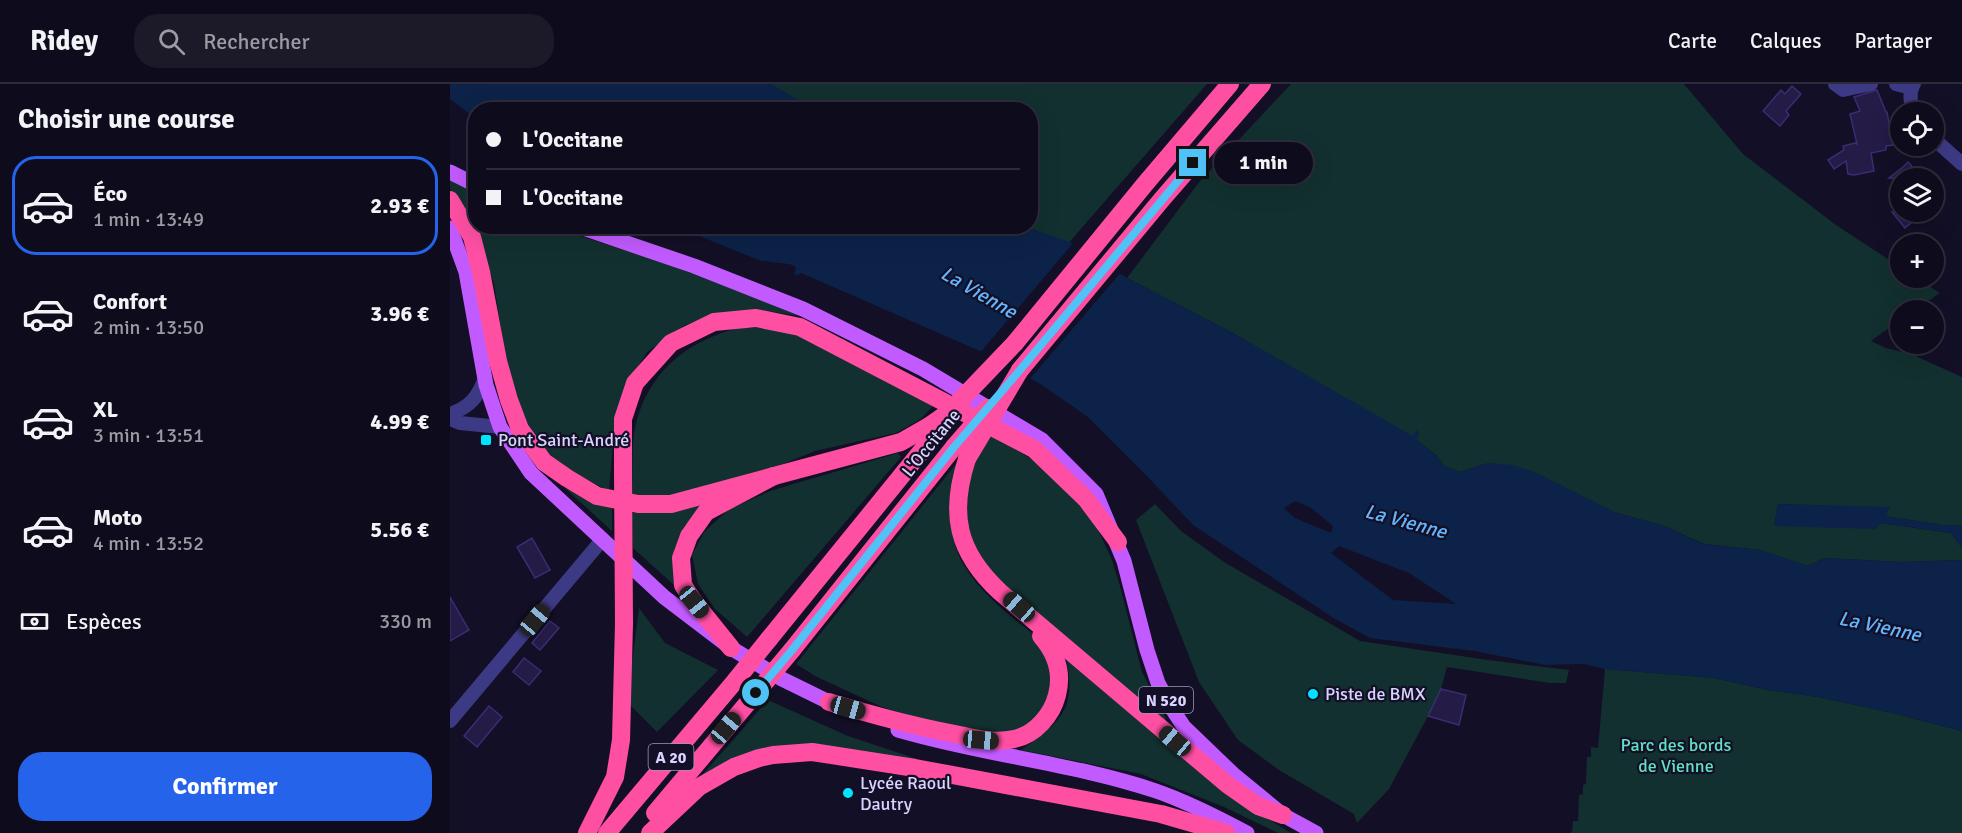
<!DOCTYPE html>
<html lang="fr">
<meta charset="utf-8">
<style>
body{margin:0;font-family:Signika,sans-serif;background:#1c1929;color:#f1f3f6;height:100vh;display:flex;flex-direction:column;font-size:22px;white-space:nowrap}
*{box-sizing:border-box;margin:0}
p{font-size:20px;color:#9b9ba3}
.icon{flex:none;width:33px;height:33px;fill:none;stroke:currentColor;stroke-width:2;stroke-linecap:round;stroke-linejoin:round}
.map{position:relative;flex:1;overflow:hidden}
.sheet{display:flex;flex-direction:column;background:#0e0b1c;width:450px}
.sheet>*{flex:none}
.hud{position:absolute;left:18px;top:18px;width:570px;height:132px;border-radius:24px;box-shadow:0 6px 24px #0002,0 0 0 2px #2e2b3b;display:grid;align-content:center;height:132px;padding:0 18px;background:#0e0b1c}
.tools{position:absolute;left:1440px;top:18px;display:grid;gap:12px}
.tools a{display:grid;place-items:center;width:54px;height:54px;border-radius:50%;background:#0e0b1c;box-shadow:0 6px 24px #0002,0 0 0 2px #2e2b3b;font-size:30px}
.end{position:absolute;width:27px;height:27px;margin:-14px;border:8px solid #4fc3f7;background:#111;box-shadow:0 0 0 3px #111}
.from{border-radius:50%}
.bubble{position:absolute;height:42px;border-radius:21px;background:#0e0b1c;box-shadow:0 6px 24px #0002,0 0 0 2px #2e2b3b;font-size:20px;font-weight:700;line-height:42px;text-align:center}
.car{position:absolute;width:18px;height:36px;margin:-18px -9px;border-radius:8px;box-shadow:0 0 4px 2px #0007;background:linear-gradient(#222 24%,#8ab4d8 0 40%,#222 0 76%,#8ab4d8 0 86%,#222 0)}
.hud b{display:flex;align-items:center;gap:21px;height:57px;font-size:22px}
.hud b+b{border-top:2px solid #2e2b3b}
.hud i{width:15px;height:15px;background:#f1f3f6}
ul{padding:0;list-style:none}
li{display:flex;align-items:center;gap:18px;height:99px;margin:0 12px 9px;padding:0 6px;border:3px solid transparent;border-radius:24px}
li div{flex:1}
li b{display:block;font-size:22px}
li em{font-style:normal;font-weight:700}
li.current{border-color:#2563eb}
li>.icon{width:54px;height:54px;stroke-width:1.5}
h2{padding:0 18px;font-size:27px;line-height:72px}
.pay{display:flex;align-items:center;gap:15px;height:66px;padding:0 18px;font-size:22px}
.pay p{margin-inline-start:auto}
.cta{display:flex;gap:12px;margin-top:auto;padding:12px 18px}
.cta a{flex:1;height:69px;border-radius:24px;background:#2563eb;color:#fff;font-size:24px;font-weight:700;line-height:69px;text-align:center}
header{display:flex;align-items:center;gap:36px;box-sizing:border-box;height:84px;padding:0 30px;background:#0e0b1c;border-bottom:2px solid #2e2b3b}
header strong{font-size:28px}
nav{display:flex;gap:33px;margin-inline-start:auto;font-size:21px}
.search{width:420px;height:54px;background:#1c1929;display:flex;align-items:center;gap:15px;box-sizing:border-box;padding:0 21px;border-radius:24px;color:#9b9ba3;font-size:22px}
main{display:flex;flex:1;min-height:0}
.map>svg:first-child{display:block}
.green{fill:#12302f}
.water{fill:#0c2248;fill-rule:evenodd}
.pier{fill:#130f26}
.building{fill:#241b47;stroke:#3b2d73;stroke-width:1.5}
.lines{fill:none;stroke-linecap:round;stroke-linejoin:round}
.minor{stroke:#3d3a85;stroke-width:14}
.major{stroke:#c25bff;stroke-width:15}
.highway{stroke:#ff4fa3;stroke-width:18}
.highway-bridge{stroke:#ff4fa3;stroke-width:18}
.route{stroke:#4fc3f7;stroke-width:8}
.poi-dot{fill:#00e5ff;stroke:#130f26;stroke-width:2}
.labels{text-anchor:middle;stroke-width:4.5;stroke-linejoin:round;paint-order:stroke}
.shield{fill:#130f26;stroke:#9e99be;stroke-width:1.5}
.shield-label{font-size:16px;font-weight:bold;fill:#d9d4ff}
.poi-label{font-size:18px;fill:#d9d4ff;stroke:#130f26;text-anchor:start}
.street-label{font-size:18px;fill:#d9d4ff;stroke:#130f26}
.park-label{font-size:18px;fill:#5fe0c0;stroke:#130f26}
.water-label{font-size:20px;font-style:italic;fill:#62b6ff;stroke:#130f26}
</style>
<header>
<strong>Ridey</strong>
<div class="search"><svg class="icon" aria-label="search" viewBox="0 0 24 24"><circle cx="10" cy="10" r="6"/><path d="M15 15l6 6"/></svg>Rechercher</div>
<nav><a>Carte</a><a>Calques</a><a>Partager</a></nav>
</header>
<main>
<section class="sheet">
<h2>Choisir une course</h2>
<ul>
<li class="current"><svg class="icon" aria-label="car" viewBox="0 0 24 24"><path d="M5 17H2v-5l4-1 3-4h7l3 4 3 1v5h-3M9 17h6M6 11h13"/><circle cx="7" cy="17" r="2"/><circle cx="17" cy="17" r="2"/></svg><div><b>Éco</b><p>1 min · 13:49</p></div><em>2.93 €</em></li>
<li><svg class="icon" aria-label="car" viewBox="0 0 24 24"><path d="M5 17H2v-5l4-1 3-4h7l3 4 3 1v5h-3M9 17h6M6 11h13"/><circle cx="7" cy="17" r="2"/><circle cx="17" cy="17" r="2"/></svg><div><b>Confort</b><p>2 min · 13:50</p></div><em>3.96 €</em></li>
<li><svg class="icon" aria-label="car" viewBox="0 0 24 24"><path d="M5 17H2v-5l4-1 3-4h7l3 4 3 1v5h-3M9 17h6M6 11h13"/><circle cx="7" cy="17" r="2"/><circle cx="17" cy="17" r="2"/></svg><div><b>XL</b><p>3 min · 13:51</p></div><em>4.99 €</em></li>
<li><svg class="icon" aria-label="car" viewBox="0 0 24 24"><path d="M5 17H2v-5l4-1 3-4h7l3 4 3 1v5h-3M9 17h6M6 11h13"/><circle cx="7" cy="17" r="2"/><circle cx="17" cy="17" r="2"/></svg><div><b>Moto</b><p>4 min · 13:52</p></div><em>5.56 €</em></li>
</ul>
<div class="pay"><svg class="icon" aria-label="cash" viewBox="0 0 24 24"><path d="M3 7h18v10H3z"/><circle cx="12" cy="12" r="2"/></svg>Espèces<p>330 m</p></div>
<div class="cta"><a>Confirmer</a></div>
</section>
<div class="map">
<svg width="1512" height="749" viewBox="0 0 1512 749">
<rect width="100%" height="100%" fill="#130f26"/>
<g class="green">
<polygon points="310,0 757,0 616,162 579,143 580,26 358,25"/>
<polygon points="841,0 1234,0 1293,70 1386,141 1450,183 1450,194 1467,194 1490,209 1465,226 1450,226 1450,236 1421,257 1436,264 1461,270 1512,293 1512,442 1492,441 1435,432 1439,424 1328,420 1324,442 1431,439 1501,449 1512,464 1512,476 1450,478 1375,474 1358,482 1310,466 1254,460 1214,442 1164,428 1084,388 1039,379 1010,388 994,382 987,372 963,353 779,247 677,194 750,97"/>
<polygon points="0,92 25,105 26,142 102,143 215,179 356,233 310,226 265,231 236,241 197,268 177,302 165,336 159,407 126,390 99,370 79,343 67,315 55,270 44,200 22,136 0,105"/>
<path d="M 288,244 L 314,244 L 352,250 L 411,281 L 483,322 L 471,335 L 446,349 L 365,367 L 333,380 L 220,413 L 182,413 C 183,394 181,361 185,344 C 197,289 235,258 288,244 Z"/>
<path d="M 542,351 L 594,383 L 616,402 L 644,437 L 662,476 L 670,502 L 692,588 L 716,635 L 713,638 L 549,497 C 507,445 503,406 542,351 Z"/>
<polygon points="448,369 451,373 297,553 264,524 248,500 242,471 254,448 279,425 320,407"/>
<path d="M 509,376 C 507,395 500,423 501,441 C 505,492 551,524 588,554 L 596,565 L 604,598 L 587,636 L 561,651 L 488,640 L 432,623 L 365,592 L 346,580 Z"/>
<polygon points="115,404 162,422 162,447"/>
<polygon points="252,419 259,420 234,442 224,466 224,501 183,464 182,429 208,429"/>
<polygon points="705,420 731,447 774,478 910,557 1038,576 1119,586 1116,599 1100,599 997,583 991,605 978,632 939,705 907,739 904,730 829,686 788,656 749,598 686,436"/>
<polygon points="189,524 215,559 268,586 207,648 177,618"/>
<path d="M 616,573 L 813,732 L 841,749 L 828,749 L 774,723 L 691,690 L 571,666 C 611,638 627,625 616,573 Z"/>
<polygon points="1155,585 1264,594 1319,606 1368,613 1443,629 1512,647 1512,749 1119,749 1122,748 1123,737 1128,737 1129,711 1133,710 1133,701 1136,700 1137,673 1141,673 1141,663 1148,664"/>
<polygon points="318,616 398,652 476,678 383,665 253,690"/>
</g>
<g class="water">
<polygon points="0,0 321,0 364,25 26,26 25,34 0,15"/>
<path d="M 227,143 L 576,143 L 620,158 L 677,194 L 779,247 L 963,352 L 966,346 L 969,348 L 967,356 L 987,372 L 994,382 L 1010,388 L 1039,379 L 1063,381 L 1084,388 L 1164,428 L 1214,442 L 1253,460 L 1310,466 L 1358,482 L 1375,474 L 1450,478 L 1512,476 L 1512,647 L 1443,629 L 1368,613 L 1319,606 L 1264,594 L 1155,585 L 1134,580 L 1095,581 L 1024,567 L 920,554 L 885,535 L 743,441 L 694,389 L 638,333 L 592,301 L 532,268 L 351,189 L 347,191 L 344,190 L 346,185 L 345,182 L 339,180 L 311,177 ZM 845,417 L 861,424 L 883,442 L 881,449 L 845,434 L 834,424 ZM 889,462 L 959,489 L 1006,520 L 943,516 L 881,469 Z"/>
<polygon points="1328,420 1440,423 1436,432 1492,441 1512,442 1512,464 1501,449 1431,439 1426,445 1324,442"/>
</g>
<polygon class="pier" points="625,157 672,187 578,297 529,270"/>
<g class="building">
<polygon points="1342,2 1351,10 1336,27 1339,31 1330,42 1313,27 1331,6 1335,10"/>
<polygon points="1427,6 1436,28 1437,28 1443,61 1436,62 1436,66 1421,69 1424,87 1404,91 1398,90 1396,77 1384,85 1378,76 1394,66 1393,62 1405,59 1407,60 1400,30 1410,27 1404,13"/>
<polygon points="1458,78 1472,94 1439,94 1453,83"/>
<polygon points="1442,128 1474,128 1455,144"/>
<polygon points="82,454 100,486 85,494 67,463"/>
<polygon points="0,513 19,546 0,557"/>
<polygon points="100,537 109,544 90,566 82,559"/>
<polygon points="74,574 91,587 79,601 63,588"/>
<polygon points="991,605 1016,611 1009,641 978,632"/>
<polygon points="39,622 52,633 27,663 14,652"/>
</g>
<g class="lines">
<g class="minor">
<polyline points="1385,0 1393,6 1421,0"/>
<polyline points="1446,0 1461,4"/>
<path d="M 1463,28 C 1461,20 1458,8 1464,0"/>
<polyline points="1484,55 1512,80"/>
<path d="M 0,330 C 20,323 28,313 35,294"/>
<polyline points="0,335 10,339 50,343"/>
<polyline points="0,637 152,456"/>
</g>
<g class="major">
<polyline points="0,88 26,101"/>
<polyline points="127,142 244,182 353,225 473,285 592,356 646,410 674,477 697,566 708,599 719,620 734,643 783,690 833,731 866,749"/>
<polyline points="0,144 16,188 36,301 50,343 81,389 214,513 281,564 332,595 389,623"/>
<path d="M 448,646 C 533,671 622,679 706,707 C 738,718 767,733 797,749"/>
</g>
<g class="highway">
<polyline points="0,116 22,153 31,188 48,277 59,316 70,345 94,378 117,394 147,412 188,420 221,420 324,392"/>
<polyline points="565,259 695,100 780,0"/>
<polyline points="570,286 713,114 812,0"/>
<path d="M 517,375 C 499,430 507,468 550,508 L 778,701 L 808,722 L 833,731"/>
<polyline points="173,385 173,335 185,299 221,259 264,238 306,234 350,243 584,365 636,415 668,458"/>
<polyline points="319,555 487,348"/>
<polyline points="281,564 244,518 233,501 231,474 239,452 256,428 324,392 451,358 479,342"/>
<polyline points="342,566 504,363"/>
<path d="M 379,618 C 419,630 459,641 500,649 C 521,653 543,660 564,655 C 585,651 602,631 607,611 C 613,588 606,569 591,552"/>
<polyline points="205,729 306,609"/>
<polyline points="137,749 165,693 171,656 174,539"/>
<polyline points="157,749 286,596"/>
<polyline points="200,749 249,703 284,683 309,674 323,671 362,668 465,684 711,730 776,749"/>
</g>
<g class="highway-bridge">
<polyline points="479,342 499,328 565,259"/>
<polyline points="504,363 538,324"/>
<polyline points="517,375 570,286"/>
<polyline points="173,385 174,539"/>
<polyline points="286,596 319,555"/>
<polyline points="306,609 342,566"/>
</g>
</g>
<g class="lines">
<polyline class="route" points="306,609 342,566 504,363 570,286 743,79"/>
</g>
<g class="poi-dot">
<rect x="30" y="350" width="12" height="12" rx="3"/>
<circle cx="863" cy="610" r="6"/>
<circle cx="398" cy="709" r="6"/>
</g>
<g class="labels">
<g class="shield">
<rect x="689" y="603" width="54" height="26" rx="4.5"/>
<rect x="198.5" y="660" width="45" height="26" rx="4.5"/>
</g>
<g class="shield-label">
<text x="716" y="622">N 520</text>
<text x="221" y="679">A 20</text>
</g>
<g class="poi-label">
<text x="48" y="362">Pont Saint-André</text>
<text x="875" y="616">Piste de BMX</text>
<text x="410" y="705">Lycée Raoul<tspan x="410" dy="21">Dautry</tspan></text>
</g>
<g class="street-label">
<text transform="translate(481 359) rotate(-51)" y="6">L'Occitane</text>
</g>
<g class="park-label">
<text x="1226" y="667">Parc des bords<tspan x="1226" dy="21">de Vienne</tspan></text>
</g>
<g class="water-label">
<text transform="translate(529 208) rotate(30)" y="7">La Vienne</text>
<text transform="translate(956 437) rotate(15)" y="7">La Vienne</text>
<text transform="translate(1430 542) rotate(12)" y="7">La Vienne</text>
</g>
</g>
</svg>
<div class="tools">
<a><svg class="icon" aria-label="locate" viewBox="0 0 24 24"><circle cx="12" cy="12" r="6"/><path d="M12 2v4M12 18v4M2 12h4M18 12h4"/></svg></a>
<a><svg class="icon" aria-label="layers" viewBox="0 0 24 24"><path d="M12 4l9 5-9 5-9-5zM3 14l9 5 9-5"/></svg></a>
<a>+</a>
<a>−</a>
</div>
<i class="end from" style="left:306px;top:609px"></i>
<i class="end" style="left:743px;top:79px"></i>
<div class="bubble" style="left:764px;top:58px;width:99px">1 min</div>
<i class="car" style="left:244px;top:518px;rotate:141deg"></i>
<i class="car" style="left:569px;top:523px;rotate:311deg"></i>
<i class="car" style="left:85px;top:536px;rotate:40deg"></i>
<i class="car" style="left:398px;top:624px;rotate:106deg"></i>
<i class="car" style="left:276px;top:644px;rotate:40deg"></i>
<i class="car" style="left:531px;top:656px;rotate:95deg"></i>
<i class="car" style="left:725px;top:657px;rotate:310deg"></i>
<div class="hud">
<b><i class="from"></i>L'Occitane</b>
<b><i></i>L'Occitane</b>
</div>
</div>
</main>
